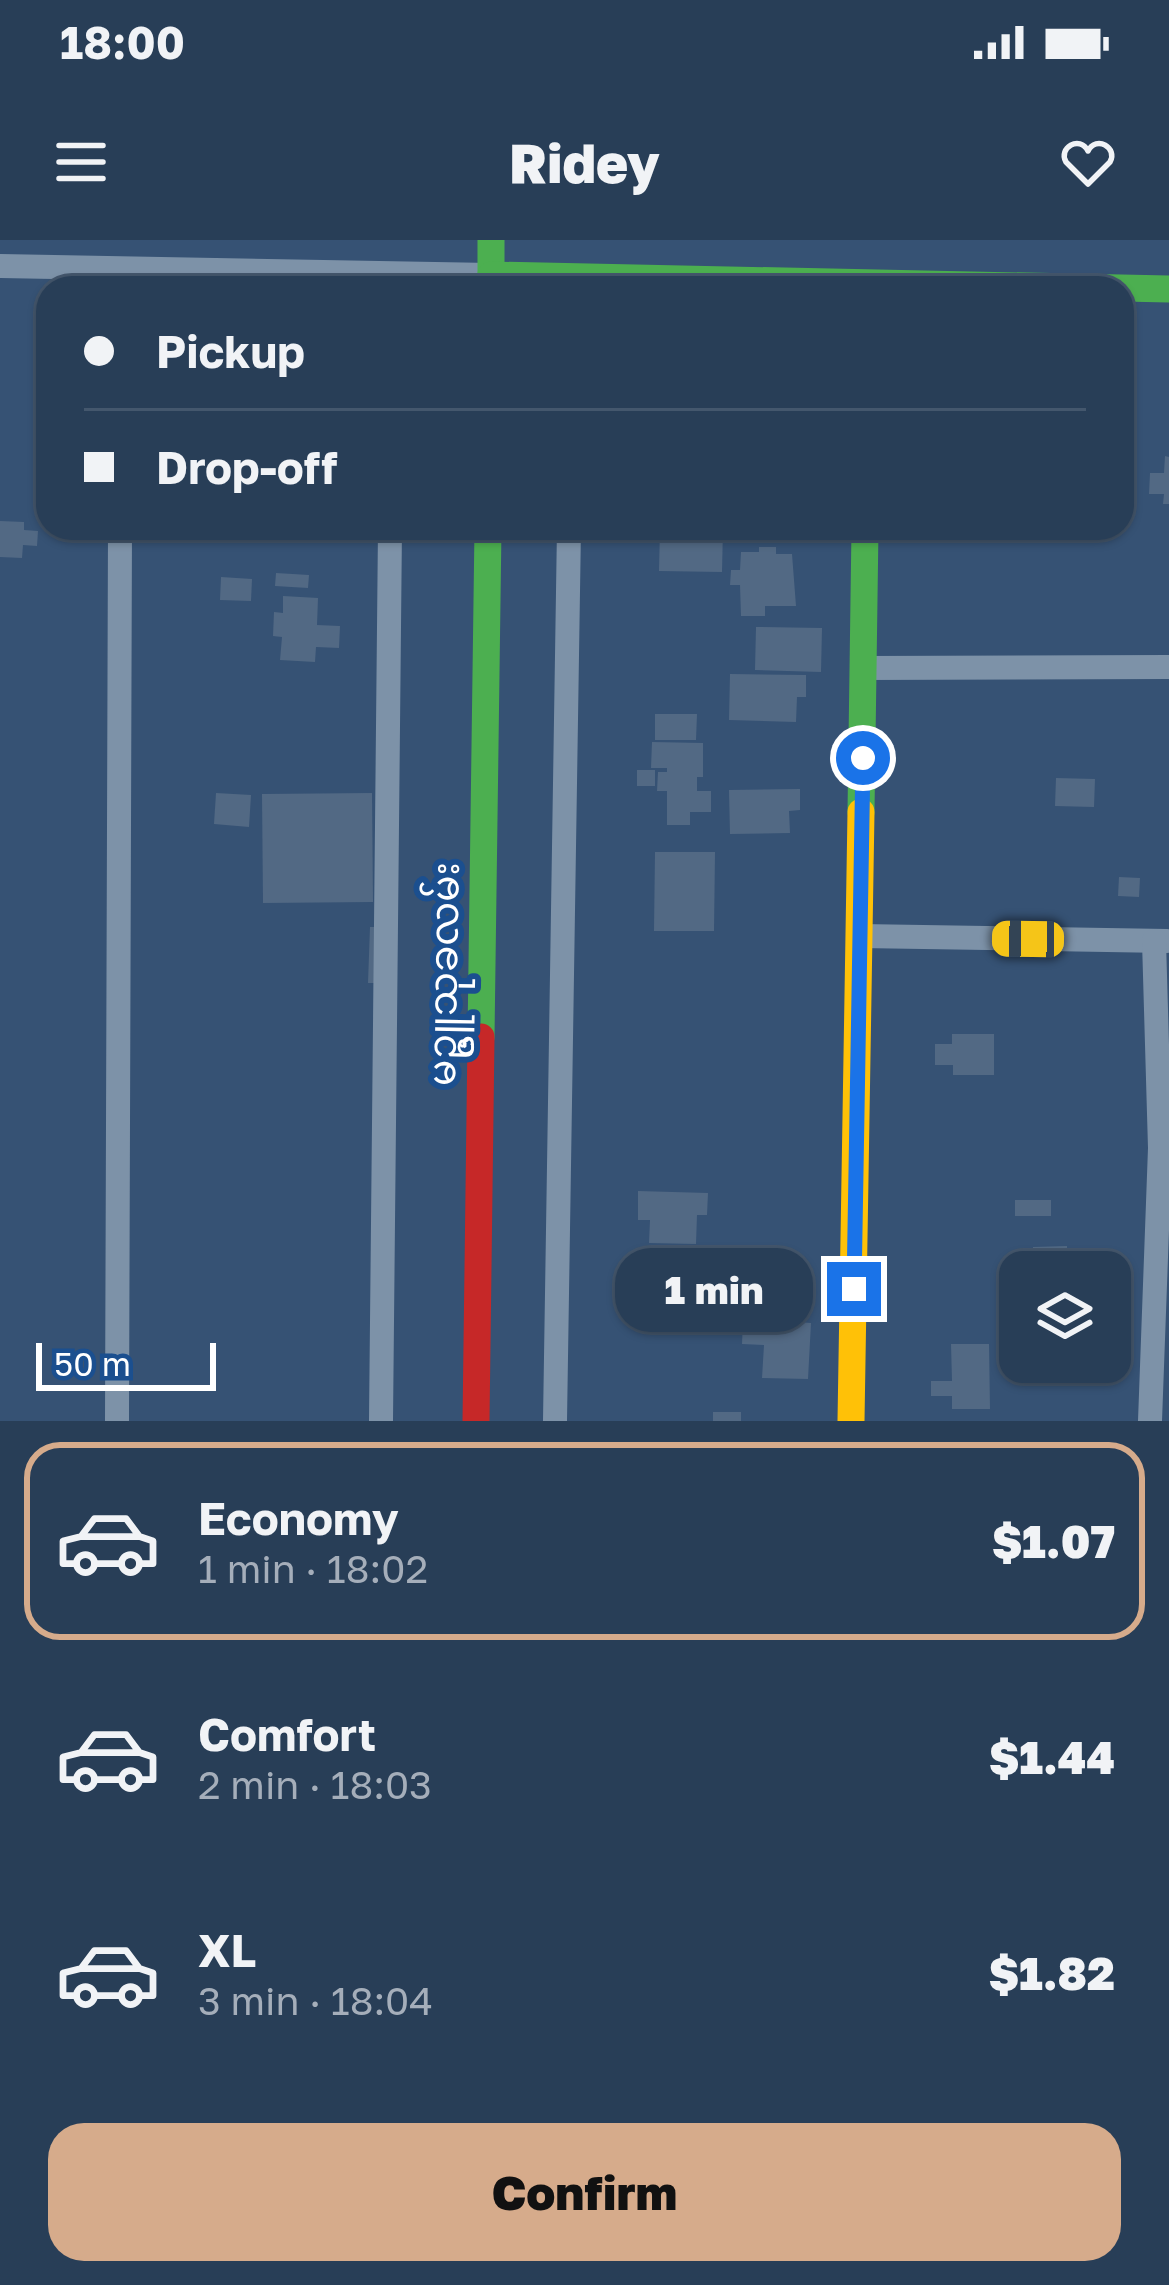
<!DOCTYPE html>
<meta charset="utf-8">
<style>
body{margin:0;font-family:"Golos Text","Noto Sans Myanmar",sans-serif;background:#344961;color:#f1f3f6;height:100vh;display:flex;flex-direction:column;font-size:45px;white-space:nowrap}
*{box-sizing:border-box;margin:0}
p{font-size:39px;color:#a5aeba}
.icon{flex:none;width:66px;height:66px;fill:none;stroke:currentColor;stroke-width:2;stroke-linecap:round;stroke-linejoin:round}
.map{position:relative;height:1181px;overflow:hidden}
.sheet{display:flex;flex-direction:column;background:#283e57;flex:1}
.sheet>*{flex:none}
.hud{position:absolute;left:36px;top:36px;width:1098px;height:264px;border-radius:36px;box-shadow:0 3px 9px #0004,0 0 0 3px #44576d;display:grid;align-content:center;height:264px;padding:0 48px;background:#283e57}
.controls{position:absolute;left:999px;top:1011px;display:grid;gap:24px}
.controls a{display:grid;place-items:center;width:132px;height:132px;border-radius:24px;background:#283e57;box-shadow:0 3px 9px #0004,0 0 0 3px #44576d;font-size:60px}
.scale{position:absolute;left:36px;bottom:30px;width:180px;box-sizing:border-box;padding-left:12px;border:6px solid #fff;border-top:0;font-size:33px;line-height:42px;white-space:nowrap;color:#fff;-webkit-text-stroke:9px #1b4f8f;paint-order:stroke}
.end{position:absolute;width:54px;height:54px;margin:-27px;border:15px solid #1a73e8;background:#fff;box-shadow:0 0 0 6px #fff}
.from{border-radius:50%}
.bubble{position:absolute;height:84px;border-radius:36px;background:#283e57;box-shadow:0 3px 9px #0004,0 0 0 3px #44576d;font-size:39px;font-weight:800;line-height:84px;text-align:center}
.car{position:absolute;width:36px;height:72px;margin:-36px -18px;border-radius:15px;box-shadow:0 0 9px 3px #0007;background:linear-gradient(#f5c518 24%,#345 0 40%,#f5c518 0 76%,#345 0 86%,#f5c518 0)}
.hud b{display:flex;align-items:center;gap:42px;height:114px;font-size:45px}
.hud b+b{border-top:3px solid #44576d}
.hud i{width:30px;height:30px;background:#f1f3f6}
ul{padding:21px 0 0;list-style:none}
li{display:flex;align-items:center;gap:36px;height:198px;margin:0 24px 18px;padding:0 24px;border:6px solid transparent;border-radius:36px}
li div{flex:1}
li b{display:block;font-size:45px}
li em{font-style:normal;font-weight:800}
li.selected{border-color:#d6ab8b}
li>.icon{width:108px;height:108px;stroke-width:1.5}
.button{display:flex;gap:24px;margin-top:auto;padding:24px 48px}
.button a{flex:1;height:138px;border-radius:36px;background:#d6ab8b;color:#111;font-size:48px;font-weight:800;line-height:138px;text-align:center}
.status{display:flex;justify-content:space-between;align-items:center;height:84px;padding:0 60px;background:#283e57;direction:ltr}
.status svg{height:33px;fill:currentColor}
header{display:flex;justify-content:space-between;align-items:center;height:156px;padding:0 48px;background:#283e57;font-size:54px;font-weight:800}
.map>svg:first-child{display:block}
.building{fill:#526984}
.lines{fill:none;stroke-linecap:round;stroke-linejoin:round}
.street{stroke:#7d92a8;stroke-width:24}
.fast{stroke:#4caf50;stroke-width:27}
.slow{stroke:#ffc107;stroke-width:27}
.jam{stroke:#c62828;stroke-width:27}
.route{stroke:#1a73e8;stroke-width:15}
.labels{text-anchor:middle;stroke-width:12;stroke-linejoin:round;paint-order:stroke}
.street-label{font-size:39px;fill:#fff;stroke:#1b4f8f}
</style>
<div class="status"><b>18:00</b><svg viewBox="0 0 49 12"><path d="M0 12V9h3v3zM5 12V6h3v6zM10 12V3h3v9zM15 12V0h3v12zM26 1h20v11H26zM47 4h2v5h-2z"/></svg></div>
<header><svg class="icon" aria-label="menu" viewBox="0 0 24 24"><path d="M4 6h16M4 12h16M4 18h16"/></svg>Ridey<svg class="icon" aria-label="heart" viewBox="0 0 24 24"><path d="M12 20l-8-8c-3-5 5-10 8-4 3-6 11-1 8 4z"/></svg></header>
<div class="map">
<svg width="1169" height="1181" viewBox="0 0 1169 1181">
<rect width="100%" height="100%" fill="#365274"/>
<g class="building">
<polygon points="1165,216 1169,217 1169,264 1163,264 1164,254 1149,254 1150,233 1164,233"/>
<polygon points="0,281 24,282 24,290 38,291 37,306 23,305 22,318 0,317"/>
<polygon points="660,288 723,288 722,332 659,331"/>
<polygon points="734,288 787,288 787,303 734,302"/>
<polygon points="759,307 776,307 776,314 792,314 796,366 765,366 765,376 741,376 740,345 730,345 731,330 740,330 741,312 759,312"/>
<polygon points="276,333 309,335 308,348 275,346"/>
<polygon points="221,337 252,339 251,361 220,360"/>
<polygon points="283,356 318,358 317,385 340,386 339,408 316,407 315,422 280,420 282,397 273,396 274,372 283,373"/>
<polygon points="756,387 822,388 821,432 755,430"/>
<polygon points="730,434 806,435 806,457 797,457 796,482 729,480"/>
<polygon points="655,474 697,474 696,500 655,500"/>
<polygon points="652,502 703,503 703,537 697,537 697,551 711,551 711,572 690,572 690,585 667,585 667,551 657,551 658,532 667,532 667,528 651,528"/>
<rect x="637" y="530" width="18" height="16"/>
<polygon points="1056,538 1095,539 1094,567 1055,566"/>
<polygon points="800,549 800,570 789,571 790,593 730,594 729,550"/>
<polygon points="216,553 251,555 249,587 214,584"/>
<polygon points="372,553 373,662 263,663 262,554"/>
<polygon points="655,612 715,612 714,691 654,691"/>
<polygon points="1119,637 1140,638 1139,657 1118,656"/>
<polygon points="370,687 384,687 383,743 368,743"/>
<polygon points="952,794 994,794 994,835 953,835 953,825 935,825 935,804 952,804"/>
<polygon points="638,951 708,953 707,975 697,975 696,1004 649,1003 650,980 638,980"/>
<rect x="1015" y="960" width="36" height="16"/>
<polygon points="1067,1006 1067,1016 1090,1016 1089,1032 1033,1032 1033,1007"/>
<polygon points="729,1007 771,1008 771,1032 779,1033 779,1054 727,1053"/>
<polygon points="768,1064 797,1065 797,1082 811,1083 808,1139 762,1138 764,1105 742,1104 743,1080 767,1081"/>
<polygon points="951,1104 989,1104 990,1169 952,1169 952,1156 931,1156 931,1141 952,1141"/>
<rect x="713" y="1172" width="28" height="9"/>
</g>
<g class="lines">
<g class="street">
<polyline points="0,26 491,35"/>
<polyline points="865,428 1169,427"/>
<polyline points="860,696 1167,701"/>
<polyline points="117,1181 120,288"/>
<polyline points="381,1181 390,288"/>
<polyline points="555,1181 569,288"/>
<polyline points="1150,1181 1160,908 1154,701"/>
</g>
<g class="fast">
<polyline points="491,0 491,48"/>
<polyline points="491,35 1169,49"/>
<polyline points="861,572 865,288"/>
<polyline points="481,797 488,288"/>
</g>
<polyline class="slow" points="851,1181 861,572"/>
<polyline class="jam" points="476,1181 481,797"/>
</g>
<g class="lines">
<polyline class="route" points="854,1049 863,518"/>
</g>
<g class="labels">
<g class="street-label">
<text transform="translate(443 734) rotate(-89)" y="14">မဥ္ဇူသုခလမ်း</text>
</g>
</g>
</svg>
<div class="controls">
<a><svg class="icon" aria-label="layers" viewBox="0 0 24 24"><path d="M12 4l9 5-9 5-9-5zM3 14l9 5 9-5"/></svg></a>
</div>
<div class="scale">50 m</div>
<i class="end from" style="left:863px;top:518px"></i>
<i class="end" style="left:854px;top:1049px"></i>
<div class="bubble" style="left:615px;top:1008px;width:198px">1 min</div>
<i class="car" style="left:1028px;top:699px;rotate:271deg"></i>
<div class="hud">
<b><i class="from"></i>Pickup</b>
<b><i></i>Drop-off</b>
</div>
</div>
<section class="sheet">
<ul>
<li class="selected"><svg class="icon" aria-label="car" viewBox="0 0 24 24"><path d="M5 17H2v-5l4-1 3-4h7l3 4 3 1v5h-3M9 17h6M6 11h13"/><circle cx="7" cy="17" r="2"/><circle cx="17" cy="17" r="2"/></svg><div><b>Economy</b><p>1 min · 18:02</p></div><em>$1.07</em></li>
<li><svg class="icon" aria-label="car" viewBox="0 0 24 24"><path d="M5 17H2v-5l4-1 3-4h7l3 4 3 1v5h-3M9 17h6M6 11h13"/><circle cx="7" cy="17" r="2"/><circle cx="17" cy="17" r="2"/></svg><div><b>Comfort</b><p>2 min · 18:03</p></div><em>$1.44</em></li>
<li><svg class="icon" aria-label="car" viewBox="0 0 24 24"><path d="M5 17H2v-5l4-1 3-4h7l3 4 3 1v5h-3M9 17h6M6 11h13"/><circle cx="7" cy="17" r="2"/><circle cx="17" cy="17" r="2"/></svg><div><b>XL</b><p>3 min · 18:04</p></div><em>$1.82</em></li>
</ul>
<div class="button"><a>Confirm</a></div>
</section>
